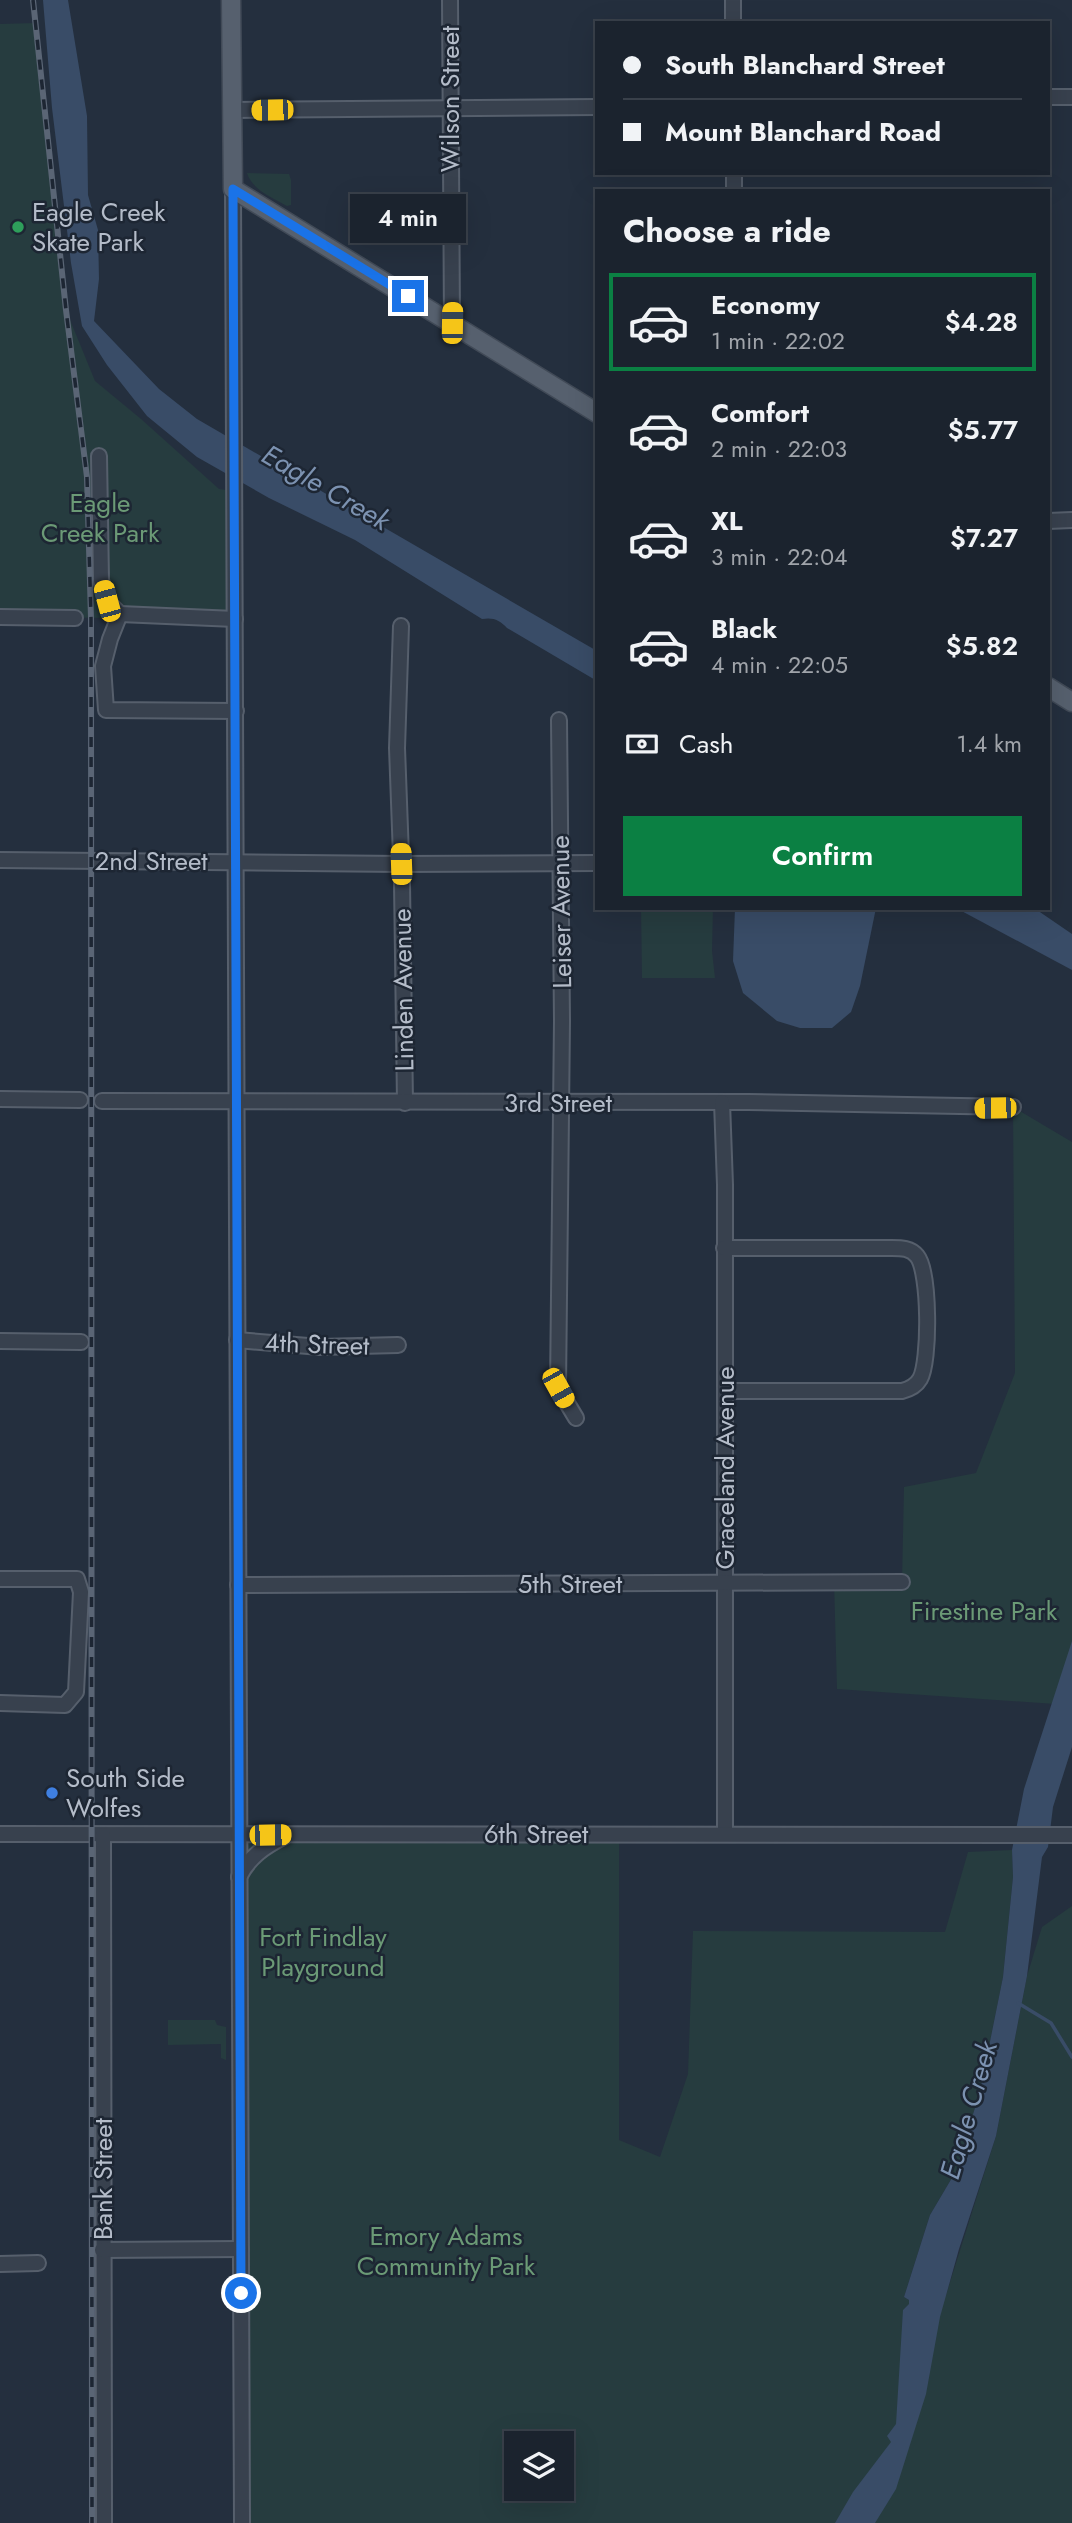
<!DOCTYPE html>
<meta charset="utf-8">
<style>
body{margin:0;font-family:Jost,sans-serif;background:#242b36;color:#f1f3f6;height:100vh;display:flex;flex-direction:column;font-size:26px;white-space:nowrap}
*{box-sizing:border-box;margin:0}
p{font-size:23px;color:#a0a4aa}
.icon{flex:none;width:38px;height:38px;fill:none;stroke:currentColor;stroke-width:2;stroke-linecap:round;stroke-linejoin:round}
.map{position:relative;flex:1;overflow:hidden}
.details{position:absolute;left:595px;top:189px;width:455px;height:721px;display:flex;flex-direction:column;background:#1b232e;border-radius:0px;box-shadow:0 7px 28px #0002,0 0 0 2px #39404a}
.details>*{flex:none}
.banner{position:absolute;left:595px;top:21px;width:455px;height:154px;border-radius:0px;box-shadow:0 7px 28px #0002,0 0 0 2px #39404a;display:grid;align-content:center;height:154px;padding:0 28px;background:#1b232e}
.fabs{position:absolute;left:504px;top:2431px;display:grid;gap:14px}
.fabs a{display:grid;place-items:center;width:70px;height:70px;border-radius:0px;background:#1b232e;box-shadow:0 7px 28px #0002,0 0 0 2px #39404a;font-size:35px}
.end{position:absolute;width:32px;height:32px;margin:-16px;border:9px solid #1a73e8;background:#fff;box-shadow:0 0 0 4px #fff}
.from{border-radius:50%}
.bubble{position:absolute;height:49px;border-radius:0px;background:#1b232e;box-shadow:0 7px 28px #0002,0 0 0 2px #39404a;font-size:23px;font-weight:600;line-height:49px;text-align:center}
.car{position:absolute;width:21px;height:42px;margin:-21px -10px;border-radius:9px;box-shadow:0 0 5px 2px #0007;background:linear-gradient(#f5c518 24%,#345 0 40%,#f5c518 0 76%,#345 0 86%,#f5c518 0)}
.banner b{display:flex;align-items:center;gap:24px;height:66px;font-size:26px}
.banner b+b{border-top:2px solid #39404a}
.banner i{width:18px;height:18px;background:#f1f3f6}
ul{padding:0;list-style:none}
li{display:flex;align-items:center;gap:21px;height:98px;margin:0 14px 10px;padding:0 14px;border:4px solid transparent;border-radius:0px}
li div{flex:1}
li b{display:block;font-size:26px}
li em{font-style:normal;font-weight:600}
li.current{border-color:#0b8043}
li>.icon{width:63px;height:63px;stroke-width:1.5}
h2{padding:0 28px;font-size:32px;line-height:84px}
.pay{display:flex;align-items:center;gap:18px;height:77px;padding:0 28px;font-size:26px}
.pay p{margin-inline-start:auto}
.cta{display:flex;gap:14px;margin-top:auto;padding:14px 28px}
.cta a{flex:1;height:80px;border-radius:0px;background:#0b8043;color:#fff;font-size:28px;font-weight:600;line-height:80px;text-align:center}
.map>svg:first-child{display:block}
.green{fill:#263c3f;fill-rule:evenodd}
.water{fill:#394c67}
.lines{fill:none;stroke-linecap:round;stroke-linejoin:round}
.stream{stroke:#394c67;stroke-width:3.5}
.minor-casing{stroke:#565f6c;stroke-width:18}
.major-casing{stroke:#414a57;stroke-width:21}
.minor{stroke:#38414e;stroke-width:14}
.major{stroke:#56606e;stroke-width:18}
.rail-casing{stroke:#5a6575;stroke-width:6}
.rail{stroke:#1d2633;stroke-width:3.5;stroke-dasharray:10;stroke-linecap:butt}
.route{stroke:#1a73e8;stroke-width:9}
.leisure-dot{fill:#2e9e5b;stroke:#1d2633;stroke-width:2.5}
.shop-dot{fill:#3f7fe0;stroke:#1d2633;stroke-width:2.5}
.labels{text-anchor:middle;stroke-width:5;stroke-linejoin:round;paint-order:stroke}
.street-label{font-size:26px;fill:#b4bcc9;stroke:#1d2633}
.poi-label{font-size:26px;fill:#b4bcc9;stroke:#1d2633;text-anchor:start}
.park-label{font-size:26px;fill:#6b9a76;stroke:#1d2633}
.water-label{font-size:28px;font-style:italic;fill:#7c92b1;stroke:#1d2633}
</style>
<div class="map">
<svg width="1072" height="2523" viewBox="0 0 1072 2523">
<rect width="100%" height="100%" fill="#242f3e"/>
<g class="green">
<polygon points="36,23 66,310 95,381 141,419 219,489 235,491 235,619 0,617 0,24"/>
<path d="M 247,173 L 289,174 L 291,180 L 291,205 L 287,206 C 272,197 252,190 247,173 Z"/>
<polygon points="641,908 713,908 712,951 715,978 642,978"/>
<polygon points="1013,1107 1072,1142 1072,1699 1070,1705 837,1689 834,1581 902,1582 904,1487 976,1473 1015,1373"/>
<path d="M 619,1833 L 619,2140 L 660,2157 L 688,2074 L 693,1931 L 945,1932 L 968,1852 L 1012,1850 L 1013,1877 L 1003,1977 L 980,2091 L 956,2171 L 930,2215 L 904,2297 L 909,2300 L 909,2304 L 946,2295 L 996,2136 L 1027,1976 L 1042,1927 L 1072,1906 L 1072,2523 L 242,2523 L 239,1835 ZM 516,2443 L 562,2443 L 562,2488 L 516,2488 Z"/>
<polygon points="168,2020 215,2020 217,2025 226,2027 226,2060 221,2058 221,2044 168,2045"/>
</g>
<g class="water">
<path d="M 43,0 L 68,0 L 87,116 L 88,195 L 98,230 L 99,279 L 94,321 L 159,389 L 197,419 L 597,651 L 597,681 L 507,628 C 500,620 493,617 482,619 L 355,540 L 269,498 L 197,457 L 147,416 L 107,365 L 82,326 L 71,263 L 52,108 Z"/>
<polygon points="735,908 876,908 860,986 851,1012 832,1028 800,1028 777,1021 743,993 733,961"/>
<polygon points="956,908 1034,908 1072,934 1072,970"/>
<polygon points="1072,1641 1072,1747 1053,1807 1048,1847 1042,1857 1027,1976 996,2136 959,2249 940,2317 926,2394 896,2489 875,2523 835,2523 853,2492 891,2442 887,2436 896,2424 903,2310 909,2304 909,2300 904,2297 930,2215 956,2171 980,2091 1003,1977 1013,1877 1012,1850 1024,1789"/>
</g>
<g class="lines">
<polyline class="stream" points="1018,2003 1051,2023 1072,2057"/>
<g class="minor-casing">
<g id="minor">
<polyline points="450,0 452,323"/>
<polyline points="733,0 733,23"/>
<polyline points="1048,97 1072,97"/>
<polyline points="233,110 597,107"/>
<polyline points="734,173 734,191"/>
<polyline points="233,189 242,2523"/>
<polyline points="99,456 101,580 107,601 120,614 110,639 103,666 106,710 236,711"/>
<polyline points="1048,521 1072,520"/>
<polyline points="120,614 235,619"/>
<polyline points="0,617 75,618"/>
<polyline points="401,626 397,748 402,883 405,1103"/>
<polyline points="559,720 562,1021 558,1388 576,1418"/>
<polyline points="0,860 401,864 597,863"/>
<polyline points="0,1099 80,1100"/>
<polyline points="102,1101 748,1102 1013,1107"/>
<polyline points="722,1102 725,1185 725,1833"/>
<path d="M 724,1248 L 892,1248 C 901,1248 911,1248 917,1256 C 930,1272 930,1362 920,1379 C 916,1386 910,1389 902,1391 L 725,1391"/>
<polyline points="237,1340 320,1347 398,1345"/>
<polyline points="0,1341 81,1342"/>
<polyline points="0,1579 77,1579 81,1592 76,1692 65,1705 0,1703"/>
<polyline points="238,1585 902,1582"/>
<polyline points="0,1834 1072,1835"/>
<polyline points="103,1835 104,2523"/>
<path d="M 239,1877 C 250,1856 264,1847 285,1836"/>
<polyline points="102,2250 241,2249"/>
<polyline points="0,2264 38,2263"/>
</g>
</g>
<g class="major-casing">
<g id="major">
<polyline points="231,0 233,189 597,413"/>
<polyline points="1048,687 1072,702"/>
</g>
</g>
<use href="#minor" class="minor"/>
<use href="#major" class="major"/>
<g class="rail-casing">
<polyline id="rail" points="33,0 66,310 87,477 91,618 92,2523"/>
</g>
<use href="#rail" class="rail"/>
</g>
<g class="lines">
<polyline class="route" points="241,2293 233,189 408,296"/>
</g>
<circle class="leisure-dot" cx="18" cy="227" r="7"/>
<circle class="shop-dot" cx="52" cy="1793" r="7"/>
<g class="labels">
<g class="street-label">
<text transform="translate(450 99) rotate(-90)" y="9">Wilson Street</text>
<text x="151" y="870">2nd Street</text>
<text transform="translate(561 912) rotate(-91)" y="9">Leiser Avenue</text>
<text transform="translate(403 990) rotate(-91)" y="9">Linden Avenue</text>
<text x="558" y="1112">3rd Street</text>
<text transform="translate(317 1344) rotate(2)" y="9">4th Street</text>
<text transform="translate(725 1468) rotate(-90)" y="9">Graceland Avenue</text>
<text x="570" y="1593">5th Street</text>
<text x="536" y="1843">6th Street</text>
<text transform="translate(103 2179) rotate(-90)" y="9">Bank Street</text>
</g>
<g class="poi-label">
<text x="32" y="221">Eagle Creek<tspan x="32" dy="30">Skate Park</tspan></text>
<text x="66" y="1787">South Side<tspan x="66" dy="30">Wolfes</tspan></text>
</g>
<g class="park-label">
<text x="100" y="512">Eagle<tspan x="100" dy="30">Creek Park</tspan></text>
<text x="984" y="1620">Firestine Park</text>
<text x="323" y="1946">Fort Findlay<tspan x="323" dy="30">Playground</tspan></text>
<text x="446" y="2245">Emory Adams<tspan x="446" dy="30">Community Park</tspan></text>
</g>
<g class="water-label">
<text transform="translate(326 487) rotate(30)" y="10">Eagle Creek</text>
<text transform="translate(968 2110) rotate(-74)" y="10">Eagle Creek</text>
</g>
</g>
</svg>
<div class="fabs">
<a><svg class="icon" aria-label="layers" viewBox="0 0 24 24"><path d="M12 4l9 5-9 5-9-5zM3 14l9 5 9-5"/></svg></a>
</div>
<i class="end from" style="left:241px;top:2293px"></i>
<i class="end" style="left:408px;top:296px"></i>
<div class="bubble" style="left:350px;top:194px;width:116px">4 min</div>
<i class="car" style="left:272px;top:110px;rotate:269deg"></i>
<i class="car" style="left:452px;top:323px;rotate:1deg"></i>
<i class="car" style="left:107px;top:601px;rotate:345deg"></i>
<i class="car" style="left:401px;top:864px;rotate:358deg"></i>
<i class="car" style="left:995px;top:1108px;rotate:269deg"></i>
<i class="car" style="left:558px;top:1388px;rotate:151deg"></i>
<i class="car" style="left:270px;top:1835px;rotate:89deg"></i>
<div class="banner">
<b><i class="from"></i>South Blanchard Street</b>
<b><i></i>Mount Blanchard Road</b>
</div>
<section class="details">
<h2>Choose a ride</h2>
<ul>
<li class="current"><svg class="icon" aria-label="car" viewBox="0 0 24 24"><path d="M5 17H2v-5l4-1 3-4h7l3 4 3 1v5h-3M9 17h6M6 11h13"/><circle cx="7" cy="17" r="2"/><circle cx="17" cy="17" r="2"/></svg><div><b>Economy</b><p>1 min · 22:02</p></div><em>$4.28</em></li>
<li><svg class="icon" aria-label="car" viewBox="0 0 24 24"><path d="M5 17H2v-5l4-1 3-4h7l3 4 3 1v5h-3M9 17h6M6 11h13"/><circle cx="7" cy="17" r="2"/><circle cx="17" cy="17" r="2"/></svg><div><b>Comfort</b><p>2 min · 22:03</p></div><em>$5.77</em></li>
<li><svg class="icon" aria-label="car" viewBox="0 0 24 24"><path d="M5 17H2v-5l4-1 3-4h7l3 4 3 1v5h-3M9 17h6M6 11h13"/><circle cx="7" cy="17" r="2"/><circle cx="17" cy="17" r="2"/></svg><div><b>XL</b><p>3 min · 22:04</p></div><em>$7.27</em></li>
<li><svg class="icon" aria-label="car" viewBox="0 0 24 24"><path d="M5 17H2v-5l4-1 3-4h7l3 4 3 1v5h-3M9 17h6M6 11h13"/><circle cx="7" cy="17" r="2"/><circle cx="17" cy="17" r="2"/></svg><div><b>Black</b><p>4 min · 22:05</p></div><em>$5.82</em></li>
</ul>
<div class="pay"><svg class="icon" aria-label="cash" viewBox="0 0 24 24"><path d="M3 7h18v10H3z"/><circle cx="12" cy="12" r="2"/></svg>Cash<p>1.4 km</p></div>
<div class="cta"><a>Confirm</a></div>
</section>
</div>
